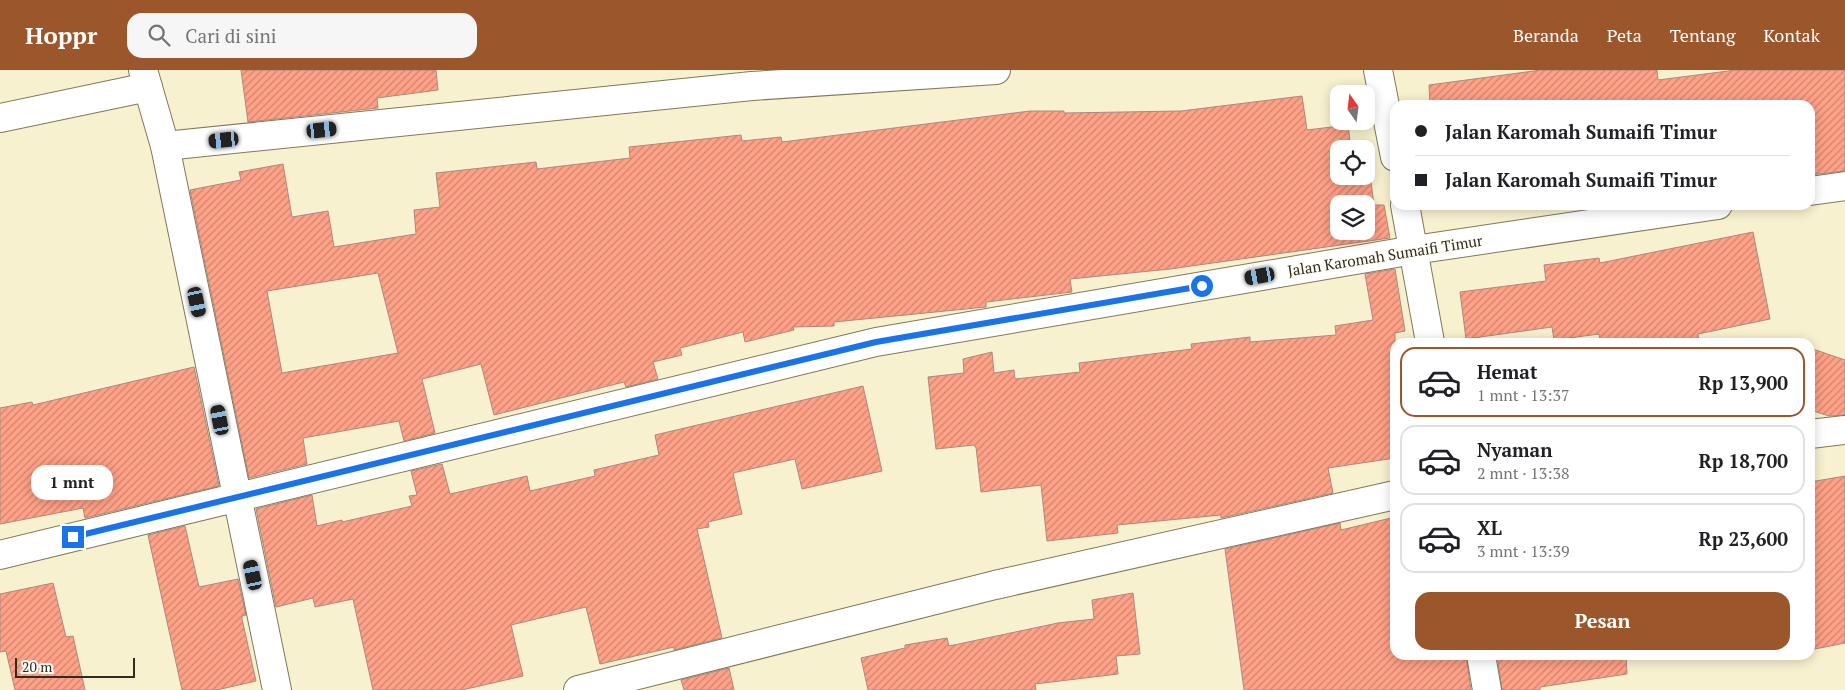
<!DOCTYPE html>
<html lang="id">
<meta charset="utf-8">
<style>
body{margin:0;font-family:"PT Serif",serif;background:#f6f6f6;color:#202124;height:100vh;display:flex;flex-direction:column;font-size:19px;white-space:nowrap}
*{box-sizing:border-box;margin:0}
p{font-size:16px;color:#757577}
.icon{flex:none;width:28px;height:28px;fill:none;stroke:currentColor;stroke-width:2;stroke-linecap:round;stroke-linejoin:round}
.map{position:relative;flex:1;overflow:hidden}
.sheet{position:absolute;left:1390px;top:268px;width:425px;height:322px;display:flex;flex-direction:column;background:#fff;border-radius:15px;box-shadow:0 2px 12px #0003}
.sheet>*{flex:none}
.hud{position:absolute;left:1390px;top:30px;width:425px;height:110px;border-radius:15px;box-shadow:0 2px 12px #0003;display:grid;align-content:center;height:110px;padding:0 25px;background:#fff}
.needle{width:32px;rotate:346deg}
.fabs{position:absolute;left:1330px;top:15px;display:grid;gap:10px}
.fabs a{display:grid;place-items:center;width:45px;height:45px;border-radius:10px;background:#fff;box-shadow:0 2px 12px #0003;font-size:25px}
.scale{position:absolute;left:15px;bottom:12px;width:120px;box-sizing:border-box;padding-left:5px;border:2px solid #2f2c20;border-top:0;font-size:14px;line-height:18px;white-space:nowrap;color:#2f2c20;-webkit-text-stroke:4px #fffdf7;paint-order:stroke}
.end{position:absolute;width:22px;height:22px;margin:-11px;border:6px solid #1a73e8;background:#fff;box-shadow:0 0 0 2px #fff}
.from{border-radius:50%}
.bubble{position:absolute;height:35px;border-radius:15px;background:#fff;box-shadow:0 2px 12px #0003;font-size:16px;font-weight:600;line-height:35px;text-align:center}
.car{position:absolute;width:15px;height:30px;margin:-15px -8px;border-radius:6px;box-shadow:0 0 4px 1px #0007;background:linear-gradient(#222 24%,#8ab4d8 0 40%,#222 0 76%,#8ab4d8 0 86%,#222 0)}
.hud b{display:flex;align-items:center;gap:18px;height:48px;font-size:19px}
.hud b+b{border-top:1px solid #e0e0e0}
.hud i{width:12px;height:12px;background:#202124}
ul{padding:9px 0 0;list-style:none}
li{display:flex;align-items:center;gap:15px;height:70px;margin:0 10px 8px;padding:0 15px;border:2px solid #e0e0e0;border-radius:15px}
li div{flex:1}
li b{display:block;font-size:19px}
li em{font-style:normal;font-weight:600}
li.on{border-color:#9c562c}
li>.icon{width:45px;height:45px;stroke-width:1.5}
.cta{display:flex;gap:10px;margin-top:auto;padding:10px 25px}
.cta a{flex:1;height:58px;border-radius:15px;background:#9c562c;color:#fff;font-size:20px;font-weight:600;line-height:58px;text-align:center}
header{display:flex;align-items:center;gap:30px;box-sizing:border-box;height:70px;padding:0 25px;background:#9c562c;color:#fff}
header strong{font-size:24px}
nav{display:flex;gap:28px;margin-inline-start:auto;font-size:18px}
.search{width:350px;height:45px;background:#f6f6f6;display:flex;align-items:center;gap:12px;box-sizing:border-box;padding:0 18px;border-radius:15px;color:#757577;font-size:19px}
.map>svg:first-child{display:block}
.building{fill:url(#building-hatch);stroke:#ac897f;fill-rule:evenodd}
.lines{fill:none;stroke-linecap:round;stroke-linejoin:round}
.street-casing{stroke:#7f795a;stroke-width:30}
.street{stroke:#fff;stroke-width:28}
.route{stroke:#1a73e8;stroke-width:6}
.labels{text-anchor:middle;stroke-width:4.5;stroke-linejoin:round;paint-order:stroke}
.street-label{font-size:15px;fill:#2f2c20;stroke:#fffdf7}
</style>
<header>
<strong>Hoppr</strong>
<div class="search"><svg class="icon" aria-label="search" viewBox="0 0 24 24"><circle cx="10" cy="10" r="6"/><path d="M15 15l6 6"/></svg>Cari di sini</div>
<nav><a>Beranda</a><a>Peta</a><a>Tentang</a><a>Kontak</a></nav>
</header>
<div class="map">
<svg width="1845" height="620" viewBox="0 0 1845 620">
<defs>
<pattern id="building-hatch" width="6" height="6" patternUnits="userSpaceOnUse" patternTransform="scale(1.25)"><rect width="6" height="6" fill="#ffa187"/><path d="M-1 1l2-2M0 6l6-6M5 7l2-2" fill="none" stroke="#cf836e"/></pattern>
</defs>
<rect width="100%" height="100%" fill="#f8f1cf"/>
<g class="building">
<polygon points="241,0 436,0 438,20 377,28 378,38 248,52"/>
<polygon points="1541,0 1657,0 1658,10 1736,0 1845,0 1845,101 1810,105 1810,35 1430,35 1429,15"/>
<path d="M 1302,26 L 1307,60 L 1348,55 L 1351,79 L 1339,79 L 1339,106 L 1366,106 L 1366,98 L 1369,97 L 1374,135 L 1384,135 L 1390,168 L 1170,199 L 1070,209 L 1072,222 L 986,232 L 986,237 L 834,252 L 834,256 L 793,257 L 794,260 L 745,272 L 743,262 L 680,278 L 682,285 L 653,292 L 658,309 L 626,317 L 624,312 L 494,345 L 481,294 L 422,309 L 435,363 L 404,371 L 399,351 L 303,368 L 307,394 L 249,408 L 190,120 L 241,110 L 239,102 L 283,94 L 292,147 L 328,141 L 334,177 L 416,164 L 414,140 L 440,137 L 436,103 L 536,92 L 537,99 L 630,88 L 629,77 L 741,65 L 742,71 L 781,67 L 782,72 L 1030,41 L 1064,41 L 1064,43 L 1181,41 ZM 1339,134 L 1366,134 L 1366,161 L 1339,161 ZM 378,203 L 398,283 L 282,303 L 267,221 Z"/>
<polygon points="1753,162 1770,249 1698,264 1699,272 1600,272 1599,264 1554,270 1552,257 1466,269 1460,222 1546,211 1544,195 1599,188 1600,193"/>
<polygon points="1395,199 1405,261 1395,263 1395,388 1328,398 1333,423 1221,448 1221,445 1117,455 1118,463 1047,471 1041,415 981,422 976,377 975,377 974,375 936,379 928,307 964,303 963,289 992,282 994,303 1014,300 1015,309 1080,302 1079,293 1192,279 1191,274 1250,267 1250,272 1336,265 1335,256 1373,250 1365,204"/>
<polygon points="1810,278 1845,290 1845,345 1829,346 1810,340"/>
<polygon points="194,297 219,416 85,448 83,438 0,454 0,338 32,332 33,335"/>
<polygon points="863,316 882,401 802,419 795,389 733,403 742,444 708,452 709,457 697,459 722,568 674,580 674,577 600,594 586,537 511,555 523,606 462,620 373,620 353,529 315,537 313,528 276,537 256,439 312,425 317,456 342,450 342,452 412,436 409,426 417,425 411,401 442,394 450,424 527,406 530,421 595,406 594,400 659,385 655,365"/>
<polygon points="1845,406 1845,573 1810,580 1810,412"/>
<polygon points="1395,447 1395,585 1466,585 1471,620 1244,620 1225,479 1340,453 1341,460"/>
<polygon points="185,456 199,517 238,509 246,545 242,546 242,549 256,611 217,620 182,620 148,465"/>
<polygon points="53,513 66,567 73,566 85,620 15,620 6,581 0,582 0,524"/>
<polygon points="1133,523 1140,584 1116,586 1118,604 1035,614 1036,620 868,620 861,588 905,578 905,575 947,568 949,576 1058,553 1094,549 1092,530"/>
<polygon points="1497,585 1626,585 1627,604 1540,617 1540,620 1502,620"/>
<polygon points="729,598 734,620 684,620 681,610"/>
</g>
<g class="lines">
<g class="street-casing">
<g id="street">
<polyline points="143,0 165,76 277,620"/>
<polyline points="1378,0 1395,87"/>
<polyline points="0,48 148,17"/>
<polyline points="165,76 752,16 996,0"/>
<polyline points="1810,121 1845,116"/>
<polyline points="1405,135 1430,272"/>
<polyline points="1810,364 1845,360"/>
<polyline points="0,485 876,272 1414,180 1718,135"/>
<polyline points="1481,585 1487,620"/>
<polyline points="578,620 995,515 1395,425"/>
</g>
</g>
<use href="#street" class="street"/>
</g>
<g class="lines">
<polyline class="route" points="73,467 876,272 1202,216"/>
</g>
<g class="labels">
<g class="street-label">
<text transform="translate(1385 186) rotate(-9)" y="5">Jalan Karomah Sumaifi Timur</text>
</g>
</g>
</svg>
<div class="fabs">
<a><svg class="needle" viewBox="-14 -14 28 28"><path d="M0-13l5 13h-10z" fill="#e53935"/><path d="M0 13l5-13h-10z" fill="#757577"/></svg></a>
<a><svg class="icon" aria-label="locate" viewBox="0 0 24 24"><circle cx="12" cy="12" r="6"/><path d="M12 2v4M12 18v4M2 12h4M18 12h4"/></svg></a>
<a><svg class="icon" aria-label="layers" viewBox="0 0 24 24"><path d="M12 4l9 5-9 5-9-5zM3 14l9 5 9-5"/></svg></a>
</div>
<div class="scale">20 m</div>
<i class="end from" style="left:1202px;top:216px"></i>
<i class="end" style="left:73px;top:467px"></i>
<div class="bubble" style="left:31px;top:395px;width:82px">1 mnt</div>
<i class="car" style="left:322px;top:60px;rotate:84deg"></i>
<i class="car" style="left:224px;top:70px;rotate:264deg"></i>
<i class="car" style="left:1260px;top:206px;rotate:260deg"></i>
<i class="car" style="left:197px;top:232px;rotate:168deg"></i>
<i class="car" style="left:220px;top:350px;rotate:349deg"></i>
<i class="car" style="left:253px;top:505px;rotate:348deg"></i>
<div class="hud">
<b><i class="from"></i>Jalan Karomah Sumaifi Timur</b>
<b><i></i>Jalan Karomah Sumaifi Timur</b>
</div>
<section class="sheet">
<ul>
<li class="on"><svg class="icon" aria-label="car" viewBox="0 0 24 24"><path d="M5 17H2v-5l4-1 3-4h7l3 4 3 1v5h-3M9 17h6M6 11h13"/><circle cx="7" cy="17" r="2"/><circle cx="17" cy="17" r="2"/></svg><div><b>Hemat</b><p>1 mnt · 13:37</p></div><em>Rp 13,900</em></li>
<li><svg class="icon" aria-label="car" viewBox="0 0 24 24"><path d="M5 17H2v-5l4-1 3-4h7l3 4 3 1v5h-3M9 17h6M6 11h13"/><circle cx="7" cy="17" r="2"/><circle cx="17" cy="17" r="2"/></svg><div><b>Nyaman</b><p>2 mnt · 13:38</p></div><em>Rp 18,700</em></li>
<li><svg class="icon" aria-label="car" viewBox="0 0 24 24"><path d="M5 17H2v-5l4-1 3-4h7l3 4 3 1v5h-3M9 17h6M6 11h13"/><circle cx="7" cy="17" r="2"/><circle cx="17" cy="17" r="2"/></svg><div><b>XL</b><p>3 mnt · 13:39</p></div><em>Rp 23,600</em></li>
</ul>
<div class="cta"><a>Pesan</a></div>
</section>
</div>
